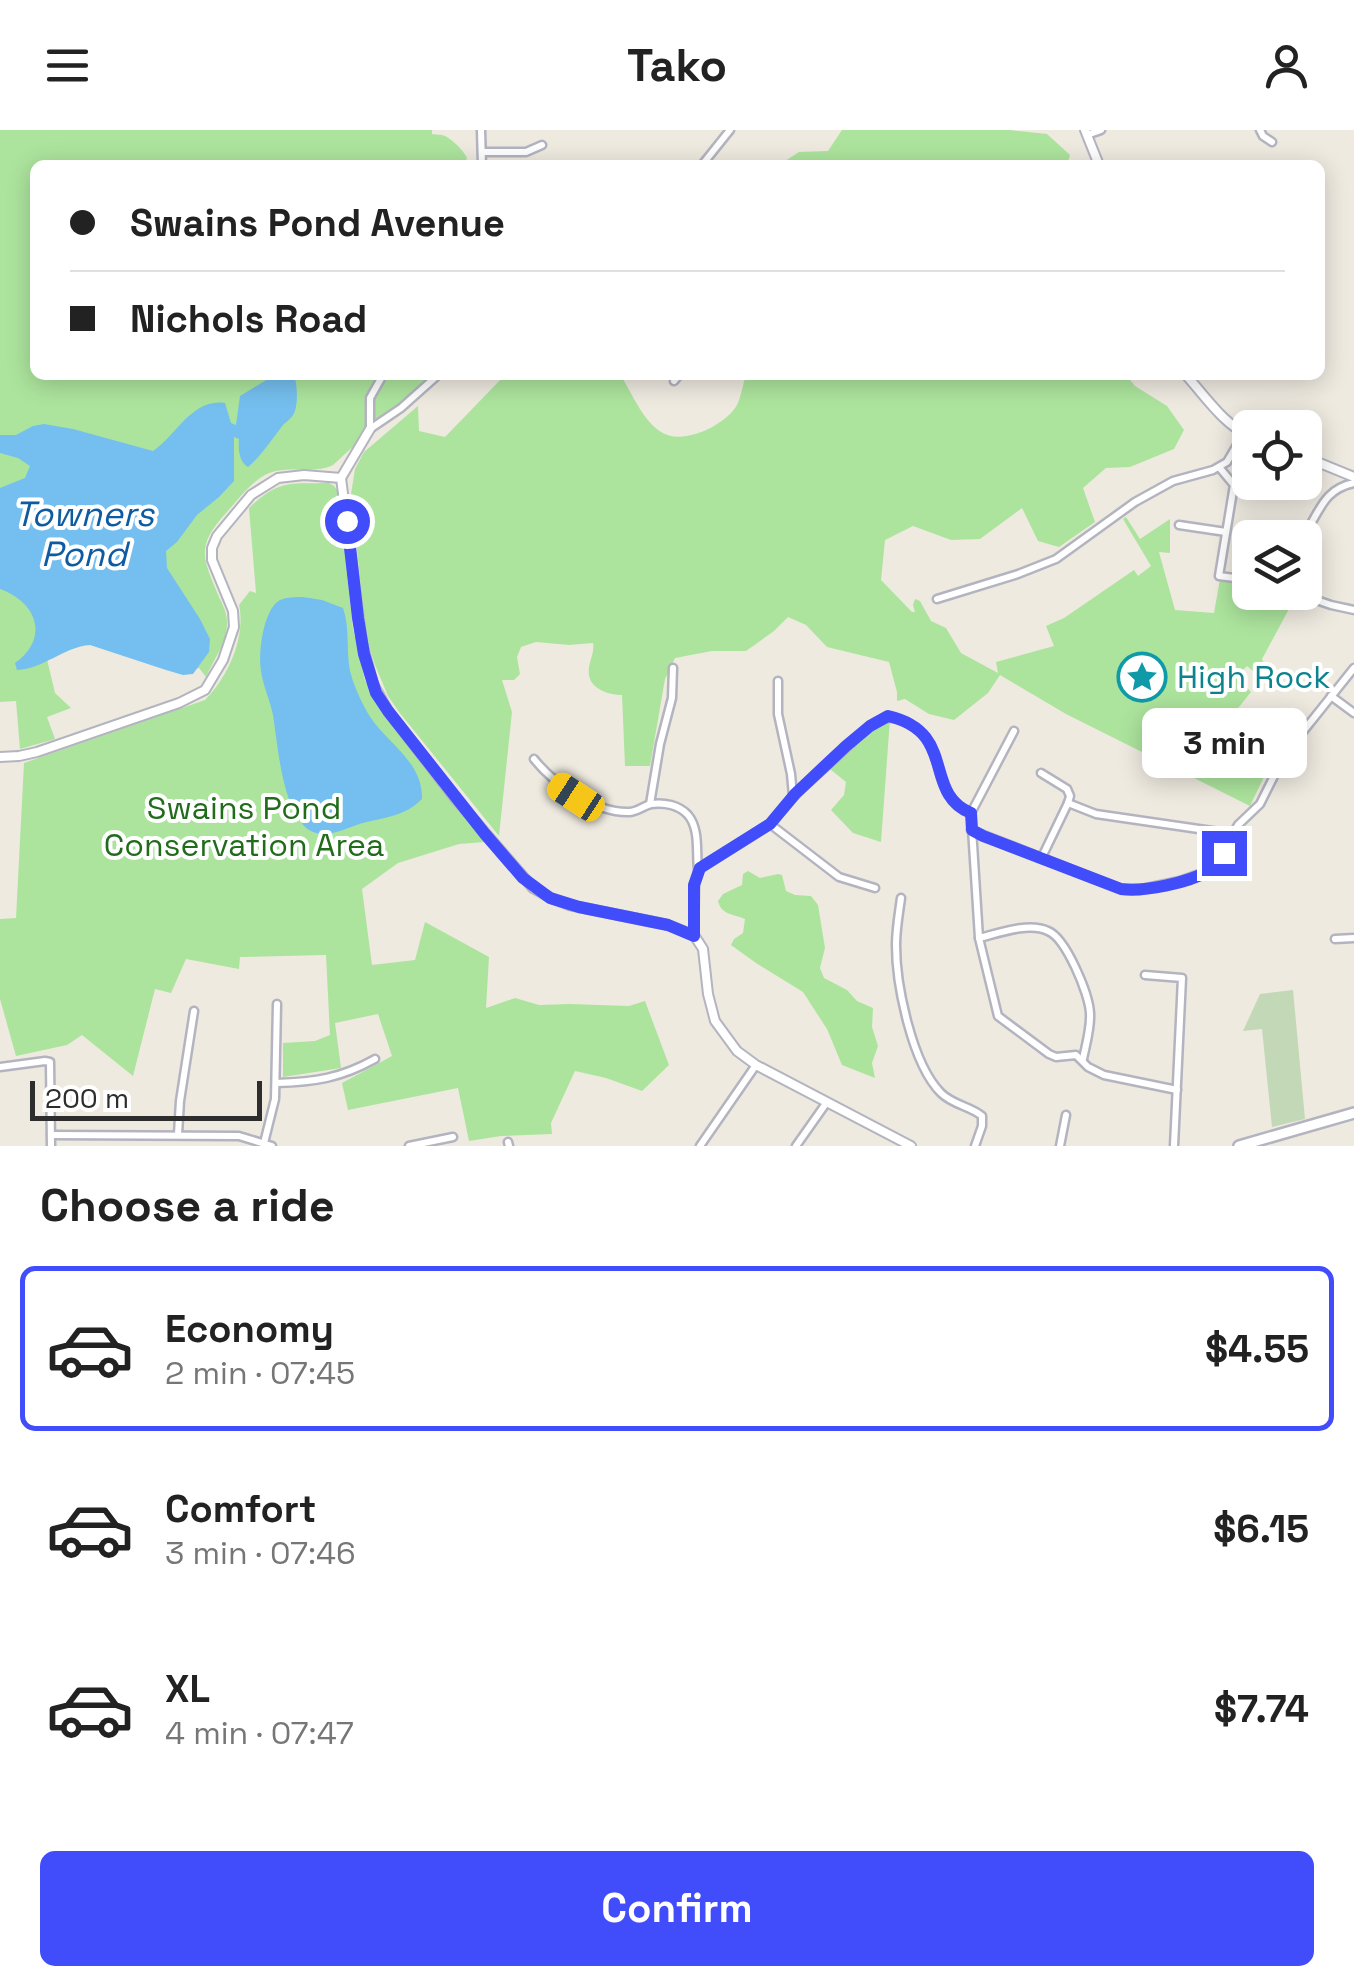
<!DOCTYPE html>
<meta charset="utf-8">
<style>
body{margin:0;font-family:"Space Grotesk",sans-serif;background:#f6f6f6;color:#222;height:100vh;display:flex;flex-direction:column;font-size:38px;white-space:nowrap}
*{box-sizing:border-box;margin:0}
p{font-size:32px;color:#767676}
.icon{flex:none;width:55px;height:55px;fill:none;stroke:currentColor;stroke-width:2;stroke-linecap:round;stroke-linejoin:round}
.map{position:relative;height:1016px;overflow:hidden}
.sheet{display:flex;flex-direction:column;background:#fff;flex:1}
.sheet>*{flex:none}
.top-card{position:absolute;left:30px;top:30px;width:1295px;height:220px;border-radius:15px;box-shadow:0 5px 25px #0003;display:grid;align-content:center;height:220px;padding:0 40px;background:#fff}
.controls{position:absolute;left:1232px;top:280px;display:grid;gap:20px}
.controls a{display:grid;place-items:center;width:90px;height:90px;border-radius:15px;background:#fff;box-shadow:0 5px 25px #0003;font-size:50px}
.scale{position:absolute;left:30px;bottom:25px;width:232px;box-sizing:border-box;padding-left:10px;border:5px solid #2d2d2d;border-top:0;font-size:28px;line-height:35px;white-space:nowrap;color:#2d2d2d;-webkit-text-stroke:8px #fff;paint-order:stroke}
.end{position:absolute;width:45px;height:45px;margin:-22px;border:12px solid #414cfa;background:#fff;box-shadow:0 0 0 5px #fff}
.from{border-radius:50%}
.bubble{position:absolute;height:70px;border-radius:15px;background:#fff;box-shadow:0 5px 25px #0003;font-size:32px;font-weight:600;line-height:70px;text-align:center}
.car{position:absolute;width:30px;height:60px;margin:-30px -15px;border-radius:12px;box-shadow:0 0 8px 2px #0007;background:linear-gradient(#f5c518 24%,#345 0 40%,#f5c518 0 76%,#345 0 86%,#f5c518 0)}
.top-card b{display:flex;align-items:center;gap:35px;height:95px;font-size:38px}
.top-card b+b{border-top:2px solid #e0e0e0}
.top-card i{width:25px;height:25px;background:#222}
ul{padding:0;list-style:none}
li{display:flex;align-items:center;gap:30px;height:165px;margin:0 20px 15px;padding:0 20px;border:5px solid transparent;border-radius:15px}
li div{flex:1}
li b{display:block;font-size:38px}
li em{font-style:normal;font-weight:600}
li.current{border-color:#414cfa}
li>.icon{width:90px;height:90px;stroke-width:1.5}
h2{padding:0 40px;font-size:45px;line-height:120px}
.primary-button{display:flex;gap:20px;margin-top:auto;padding:20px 40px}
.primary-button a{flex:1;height:115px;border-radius:15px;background:#414cfa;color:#fff;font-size:40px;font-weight:600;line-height:115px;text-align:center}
header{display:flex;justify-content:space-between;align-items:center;height:130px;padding:0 40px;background:#fff;font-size:45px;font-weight:600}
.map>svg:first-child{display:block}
.green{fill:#ace49d}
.cemetery{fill:#c3d8b7}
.water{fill:#74bfef}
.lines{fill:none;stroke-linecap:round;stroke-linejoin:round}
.minor-casing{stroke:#b3b4c0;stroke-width:11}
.tertiary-casing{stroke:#b3b4c0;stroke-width:12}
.secondary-casing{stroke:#b3b4c0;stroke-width:14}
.minor{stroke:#fff;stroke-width:6}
.tertiary{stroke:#fff;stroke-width:8}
.secondary{stroke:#fff;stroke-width:9}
.route{stroke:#414cfa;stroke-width:12}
.labels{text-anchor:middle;stroke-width:8;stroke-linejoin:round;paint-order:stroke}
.culture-label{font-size:32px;fill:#0d838f;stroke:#fff;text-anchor:start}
.park-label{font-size:32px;fill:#216c1b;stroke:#fff}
.water-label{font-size:35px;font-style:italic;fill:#0e5ba1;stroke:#fff}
</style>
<header><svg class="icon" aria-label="menu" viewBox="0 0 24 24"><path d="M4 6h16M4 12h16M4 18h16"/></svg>Tako<svg class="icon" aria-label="person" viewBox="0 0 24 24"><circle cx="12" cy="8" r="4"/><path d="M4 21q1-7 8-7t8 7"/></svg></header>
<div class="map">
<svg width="1354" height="1016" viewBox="0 0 1354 1016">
<rect width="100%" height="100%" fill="#eeeae0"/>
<g class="green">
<path d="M 0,0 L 432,0 L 432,4 C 437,5 441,4 445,6 C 452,9 464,21 467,28 L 464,35 L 35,35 L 35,245 L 431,245 L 333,335 C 313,345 287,334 265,345 C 249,354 238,370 226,383 C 195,417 203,428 219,467 C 224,477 228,486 227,496 C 226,513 213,531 206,547 L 199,538 L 184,541 L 95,510 L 46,525 L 55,563 L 71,578 L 47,587 L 55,609 L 20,619 L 16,571 L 0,572 Z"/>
<polygon points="842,0 1009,0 1047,4 1070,25 1067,35 779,35 799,22 828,21"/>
<path d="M 505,245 L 623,245 L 624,251 C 634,268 644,291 661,302 C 682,316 725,296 737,275 C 741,267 743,254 746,245 L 1126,245 L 1135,256 L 1167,276 L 1184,300 L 1174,319 L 1130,337 L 1106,338 L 1083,358 L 1095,392 L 1059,417 L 1038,411 L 1022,378 L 980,409 L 951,410 L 913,396 L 885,410 L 881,450 L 912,482 L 915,482 L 913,475 L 915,469 L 920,471 L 931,491 L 946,498 L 961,523 L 998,543 L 996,532 L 1054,516 L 1046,496 L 1064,488 L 1134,440 L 1138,446 L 1151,436 L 1123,389 L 1126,387 L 1140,409 L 1170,389 L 1170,423 L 1159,422 L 1175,480 L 1214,483 L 1220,449 L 1250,454 L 1250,462 L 1285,463 L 1296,466 L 1262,529 L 1267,541 L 1261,548 L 1247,536 L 1237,546 L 1251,562 L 1214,608 L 1272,630 L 1250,676 L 1066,584 L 1000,545 L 988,563 L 954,590 L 929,584 L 905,569 L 897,571 L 897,562 L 889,532 L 827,517 L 806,495 L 788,487 L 774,501 L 746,521 L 712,521 L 675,528 L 665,549 L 650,636 L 625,636 L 622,565 C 611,565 591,560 589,545 C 587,534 595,524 593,513 L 569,515 L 536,512 L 521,517 L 517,527 L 520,544 L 514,550 L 502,550 L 512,582 L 499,706 L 399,582 L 388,566 L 375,535 L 366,505 L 351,364 L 355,339 L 364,322 L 418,276 L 419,301 L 445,307 Z"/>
<path d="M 329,353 L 334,356 L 338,361 L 353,499 L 365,550 L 383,584 L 485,712 L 459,714 L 398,733 L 362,759 L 372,835 L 415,830 L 425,792 L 489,827 L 486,878 L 515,868 L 539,875 L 570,874 L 629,876 L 645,871 L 669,935 L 642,961 L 606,948 L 575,941 L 551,993 L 552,1004 L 501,1006 L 469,1011 L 458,958 L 348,980 L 342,953 L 392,926 L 378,884 L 335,893 L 341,938 L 283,947 L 283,913 L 315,911 L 330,905 L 326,825 L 240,827 L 239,839 L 186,829 L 171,863 L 155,859 L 133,946 L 82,905 L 67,915 L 16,926 L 0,869 L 0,789 L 16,788 L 24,633 L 205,570 C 228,547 246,507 239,475 L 250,461 L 256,463 L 249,378 C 279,349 290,354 329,353 Z"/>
<polygon points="890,589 881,712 853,703 831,680 844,665 846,652 830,639 861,608"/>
<path d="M 748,741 L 760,748 L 778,744 L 782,745 L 786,761 L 795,765 L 811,766 L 818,775 L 825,818 L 820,838 L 824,848 L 847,860 L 857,871 L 873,878 L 872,897 L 878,916 L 872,933 L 875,948 L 842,935 L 827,899 L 803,862 L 756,833 L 731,815 L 734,809 L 743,803 L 745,789 C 734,784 721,785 718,771 L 723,764 L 742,755 L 743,744 Z"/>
</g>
<polygon class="cemetery" points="1293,860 1305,989 1272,997 1262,899 1243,901 1260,864"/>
<g class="water">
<path d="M 295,248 C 297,257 298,270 295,281 C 292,290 285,291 280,299 C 269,313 261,326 248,337 C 239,332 238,319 239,309 L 234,307 L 234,351 L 219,367 L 197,385 L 177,412 L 166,421 L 167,438 L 200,489 L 210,509 L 209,522 L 193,544 L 183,545 L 166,540 L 90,515 C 64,517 43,539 17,540 L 15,533 C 50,508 37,472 0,459 L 0,358 L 25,348 L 30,336 L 18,328 L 0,323 L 0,305 L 16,305 L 33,296 L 44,294 L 73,299 L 153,321 C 177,305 192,268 225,273 L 231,293 L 236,295 L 240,266 L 268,249 Z"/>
<path d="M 303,467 L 322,470 L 343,478 C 350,498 346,520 350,541 C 353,553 359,567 365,578 C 381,611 423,628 422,669 C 406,685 388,687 367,692 C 349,696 327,711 309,700 C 282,681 278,616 273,585 C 270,570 263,556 261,541 C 258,524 263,479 280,470 C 287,467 296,467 303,467 Z"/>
</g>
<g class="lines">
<g class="minor-casing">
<g id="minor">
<polyline points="481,0 482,35"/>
<polyline points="1260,0 1263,6 1272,12"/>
<polyline points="1087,5 1101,0"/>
<polyline points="482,22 526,22 542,15"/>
<polyline points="702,35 730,0"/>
<polyline points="383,245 370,268 370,299 401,278 438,245"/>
<polyline points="674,251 679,245"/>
<polyline points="1219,337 1234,355 1219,446 1250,450"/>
<path d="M 1312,392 C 1323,372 1330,358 1354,353"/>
<polyline points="1179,395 1226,402"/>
<polyline points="1293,462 1331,475 1354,480"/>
<polyline points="937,469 1018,444 1056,429 1135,372 1173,351 1213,340 1227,332 1244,303"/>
<polyline points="778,551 778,584 791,644 793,666"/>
<polyline points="1331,566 1354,583"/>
<polyline points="1014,601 971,683 979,808 998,886 1049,924 1056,927 1076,925 1088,937 1104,945 1177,960"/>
<path d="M 534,629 C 554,654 595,683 629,682 C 637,682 643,676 651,674 C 664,672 679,675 688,685 C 700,699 696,723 698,739"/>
<polyline points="1041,643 1067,659 1070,666 1068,673"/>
<polyline points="1068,673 1096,684 1233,704"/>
<polyline points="650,674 660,614 672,568 673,538"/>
<polyline points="770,694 839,747 875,758"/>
<polyline points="971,700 1121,759 1142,759 1180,751 1211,740 1238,695 1260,674 1285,624 1354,538"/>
<polyline points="1042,727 1068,673"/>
<path d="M 901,768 C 899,783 896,799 896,815 C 896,855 912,934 941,963 C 953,975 970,976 982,986 L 982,996 L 975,1016"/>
<path d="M 694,805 L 695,755 L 699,738 L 770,694 L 798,662 L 870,596 C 883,587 891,585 906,592 C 946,614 930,640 952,670 C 957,677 964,680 971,683"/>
<path d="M 979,808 C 999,803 1029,792 1048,801 C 1066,808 1089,864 1090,883 C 1091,898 1086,914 1083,929"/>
<polyline points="1335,809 1354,808"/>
<polyline points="1145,845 1182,848 1174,1016"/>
<polyline points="0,937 45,931 50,932 51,1016"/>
<path d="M 276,953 C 315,952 341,948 375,929"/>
<polyline points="178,1004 180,971 194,881"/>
<polyline points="51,1005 239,1006 272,1016"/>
<polyline points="508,1012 509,1016"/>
<polyline points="264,1013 275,969 277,874"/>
<polyline points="409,1016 453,1007"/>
<polyline points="700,1016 756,935"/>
<polyline points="796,1016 827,972"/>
<polyline points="1060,1016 1066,985"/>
</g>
</g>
<g class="tertiary-casing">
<g id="tertiary">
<polyline points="1085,0 1099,35"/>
<path d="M 1186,245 C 1205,266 1224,295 1250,306"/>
<polyline points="1305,327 1354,347"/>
<polyline points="341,348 362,512 373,554 388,581 455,668 533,758 551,768 569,775 668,795 694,805 703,819 708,864 715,891 737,921 756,935 911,1016"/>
<polyline points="0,627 19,626 37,622 179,573 205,560 223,530 234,497 233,481 212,430 212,418 217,406 251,365 278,348 304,345 341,348 370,299"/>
</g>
</g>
<g class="secondary-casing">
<polyline id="secondary" points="1239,1016 1354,983"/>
</g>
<use href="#minor" class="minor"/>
<use href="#tertiary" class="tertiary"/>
<use href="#secondary" class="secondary"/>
</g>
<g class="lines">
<path class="route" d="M 347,391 L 358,488 L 364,524 L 376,563 L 388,581 L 485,704 L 523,748 L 550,768 L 579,777 L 668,795 L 694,806 L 694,755 L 700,738 L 770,694 L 795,664 L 846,616 L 870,596 L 888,586 C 958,602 922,663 971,683 L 972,700 L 983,706 L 1121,759 C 1144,762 1188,753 1208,741 C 1215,738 1219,729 1224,723"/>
</g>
<defs>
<g id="sight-ring" transform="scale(2.5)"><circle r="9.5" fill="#fff" stroke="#0f9aa8" stroke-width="1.5"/><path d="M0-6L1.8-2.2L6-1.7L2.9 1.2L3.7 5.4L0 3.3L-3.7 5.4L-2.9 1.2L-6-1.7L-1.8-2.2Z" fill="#0f9aa8"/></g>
</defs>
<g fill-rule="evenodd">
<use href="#sight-ring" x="1142" y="547"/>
</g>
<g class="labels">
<g class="culture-label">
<text x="1177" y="558">High Rock</text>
</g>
<g class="park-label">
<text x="244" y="689">Swains Pond<tspan x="244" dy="37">Conservation Area</tspan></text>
</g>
<g class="water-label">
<text x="84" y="396">Towners<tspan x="84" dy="40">Pond</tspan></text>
</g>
</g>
</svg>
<div class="controls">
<a><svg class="icon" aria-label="locate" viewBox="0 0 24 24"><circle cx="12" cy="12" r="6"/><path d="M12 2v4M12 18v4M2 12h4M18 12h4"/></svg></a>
<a><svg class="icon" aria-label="layers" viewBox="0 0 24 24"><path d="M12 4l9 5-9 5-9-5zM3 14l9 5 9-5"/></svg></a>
</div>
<div class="scale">200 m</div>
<i class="end from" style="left:347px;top:391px"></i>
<i class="end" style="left:1224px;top:723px"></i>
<div class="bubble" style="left:1142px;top:578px;width:165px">3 min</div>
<i class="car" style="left:576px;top:667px;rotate:303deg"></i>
<div class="top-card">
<b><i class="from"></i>Swains Pond Avenue</b>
<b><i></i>Nichols Road</b>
</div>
</div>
<section class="sheet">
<h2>Choose a ride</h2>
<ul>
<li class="current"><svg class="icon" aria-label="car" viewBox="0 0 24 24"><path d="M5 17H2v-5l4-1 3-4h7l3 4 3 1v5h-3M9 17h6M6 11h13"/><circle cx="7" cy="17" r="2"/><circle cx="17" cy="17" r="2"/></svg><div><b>Economy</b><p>2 min · 07:45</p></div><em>$4.55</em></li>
<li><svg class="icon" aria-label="car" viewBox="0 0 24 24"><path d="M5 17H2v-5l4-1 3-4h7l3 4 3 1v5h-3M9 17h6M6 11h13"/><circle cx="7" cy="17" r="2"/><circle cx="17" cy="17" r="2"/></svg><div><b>Comfort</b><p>3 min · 07:46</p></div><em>$6.15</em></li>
<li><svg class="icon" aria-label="car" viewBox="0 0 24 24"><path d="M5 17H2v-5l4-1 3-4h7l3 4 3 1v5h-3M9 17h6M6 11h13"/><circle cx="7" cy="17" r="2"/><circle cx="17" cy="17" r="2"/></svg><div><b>XL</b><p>4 min · 07:47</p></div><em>$7.74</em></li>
</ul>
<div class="primary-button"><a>Confirm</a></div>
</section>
